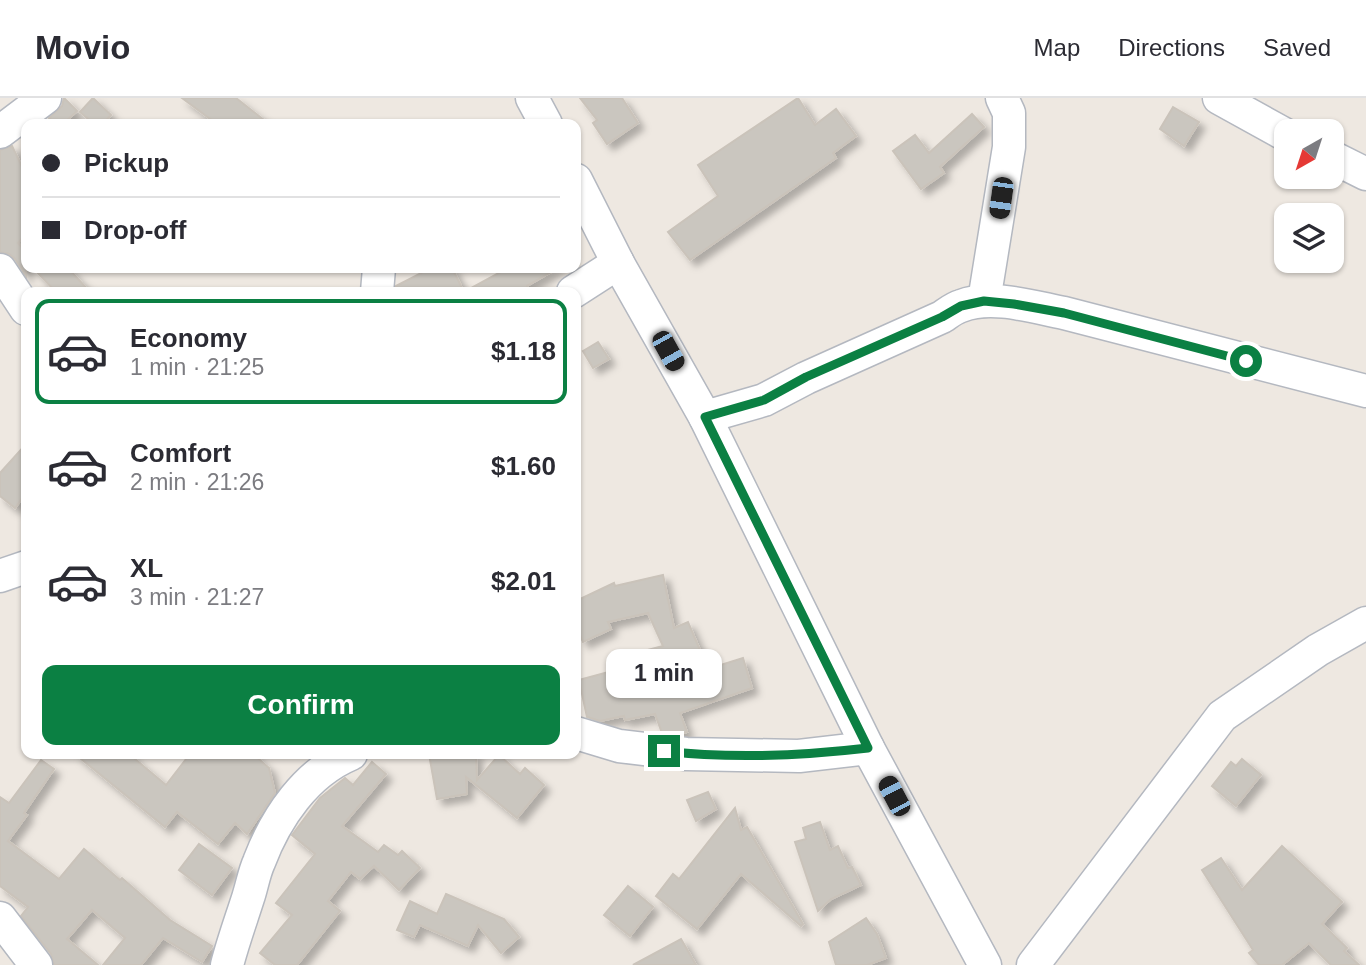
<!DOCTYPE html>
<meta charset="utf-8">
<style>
body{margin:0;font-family:Arial,sans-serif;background:#f7f7f7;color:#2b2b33;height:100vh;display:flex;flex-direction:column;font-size:26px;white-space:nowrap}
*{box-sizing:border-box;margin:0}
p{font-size:23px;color:#7c7c81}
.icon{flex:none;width:38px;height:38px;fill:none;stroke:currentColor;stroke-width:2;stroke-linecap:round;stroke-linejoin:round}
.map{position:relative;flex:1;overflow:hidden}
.panel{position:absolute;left:21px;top:189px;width:560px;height:472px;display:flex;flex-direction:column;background:#fff;border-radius:14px;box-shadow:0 2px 5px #0004}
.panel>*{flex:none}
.guide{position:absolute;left:21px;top:21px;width:560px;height:154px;border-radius:14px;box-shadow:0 2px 5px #0004;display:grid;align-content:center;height:154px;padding:0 21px;background:#fff}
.needle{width:46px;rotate:219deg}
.fabs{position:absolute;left:1274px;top:21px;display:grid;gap:14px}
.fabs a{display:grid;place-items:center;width:70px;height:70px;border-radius:14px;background:#fff;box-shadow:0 2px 5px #0004;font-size:35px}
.end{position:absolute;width:32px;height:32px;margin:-16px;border:9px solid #0b8043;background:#fff;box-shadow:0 0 0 4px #fff}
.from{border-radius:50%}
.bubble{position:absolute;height:49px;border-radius:14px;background:#fff;box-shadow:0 2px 5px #0004;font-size:23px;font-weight:600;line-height:49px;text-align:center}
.car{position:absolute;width:21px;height:42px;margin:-21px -10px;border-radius:9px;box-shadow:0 0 5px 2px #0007;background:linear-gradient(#222 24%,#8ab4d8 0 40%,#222 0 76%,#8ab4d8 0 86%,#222 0)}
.guide b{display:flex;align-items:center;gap:24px;height:66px;font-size:26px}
.guide b+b{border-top:2px solid #e1e1e2}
.guide i{width:18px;height:18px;background:#2b2b33}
ul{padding:12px 0 0;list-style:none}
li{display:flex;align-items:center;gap:21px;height:105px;margin:0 14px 10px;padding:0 7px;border:4px solid transparent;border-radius:14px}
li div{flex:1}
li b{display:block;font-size:26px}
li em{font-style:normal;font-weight:600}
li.active{border-color:#0b8043}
li>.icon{width:63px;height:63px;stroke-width:1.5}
.action{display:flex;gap:14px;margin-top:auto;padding:14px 21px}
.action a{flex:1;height:80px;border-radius:14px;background:#0b8043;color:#fff;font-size:28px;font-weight:600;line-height:80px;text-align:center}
header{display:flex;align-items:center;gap:42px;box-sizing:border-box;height:98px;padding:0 35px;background:#fff;border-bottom:2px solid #e1e1e2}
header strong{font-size:33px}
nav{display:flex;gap:38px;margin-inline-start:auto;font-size:24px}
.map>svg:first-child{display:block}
.building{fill:#cac6bf;stroke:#cac3ba;stroke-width:2;filter:url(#shadow)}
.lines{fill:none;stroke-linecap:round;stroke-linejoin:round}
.minor-casing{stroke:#b4b8c0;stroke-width:35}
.minor{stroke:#fff;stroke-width:32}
.route{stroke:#0b8043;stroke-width:9}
</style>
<header>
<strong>Movio</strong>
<nav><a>Map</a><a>Directions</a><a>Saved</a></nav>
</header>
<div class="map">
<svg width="1366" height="867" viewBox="0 0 1366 867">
<defs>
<filter id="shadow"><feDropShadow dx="6" dy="6" stdDeviation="3.5" flood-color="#0004"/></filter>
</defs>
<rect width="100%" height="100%" fill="#eee8e1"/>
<g class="building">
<polygon points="64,0 77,13 63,26 55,26 49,20 62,8"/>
<polygon points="93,0 111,17 103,26 94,26 80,14"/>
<polygon points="182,0 236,0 269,26 217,26"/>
<polygon points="580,0 622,0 638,25 607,46 593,25 597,22"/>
<polygon points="798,0 815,27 836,11 856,38 833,55 836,60 690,162 668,134 718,98 698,67"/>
<polygon points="1173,9 1199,24 1184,48 1160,31"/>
<polygon points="972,16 984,29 940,69 944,75 921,91 893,53 915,37 929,55"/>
<polygon points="12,48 26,77 26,136 18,145 26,153 26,178 15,161 9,156 0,154 0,52"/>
<polygon points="33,170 68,170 90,194 56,194"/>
<polygon points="431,170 452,170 464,194 508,170 558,170 527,188 530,194 395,194 396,188"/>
<polygon points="598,244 609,261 593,270 583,253"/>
<polygon points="26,346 26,395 15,410 0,398 0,375"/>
<polygon points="663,477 674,530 688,524 708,571 743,560 752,590 680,615 687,634 679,637 662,635 655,616 625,622 624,618 600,623 587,619 579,582 616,572 613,561 663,548 648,515 608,524 611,531 583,544 576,529 576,503 614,485 615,488"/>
<polygon points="75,656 129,656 166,687 190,656 253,656 269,670 275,695 247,736 235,725 218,746 177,714 165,729"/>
<polygon points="429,656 476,656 477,682 499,657 520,676 525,670 544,687 517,720 466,679 467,696 437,701"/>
<polygon points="1242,661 1261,677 1236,708 1212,688 1231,664 1236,668"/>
<polygon points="41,662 54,671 24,715 27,717 8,743 59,781 84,751 120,782 122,780 170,822 212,848 202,864 163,840 141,867 103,867 125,840 92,812 67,841 98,867 54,867 51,856 21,818 28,809 0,788 0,699 9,705"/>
<polygon points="372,664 386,676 342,728 378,754 384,747 398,757 402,753 420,770 399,792 374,768 360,781 351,774 328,803 340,813 297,867 275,867 260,855 292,817 276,805 315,756 292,737 320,700 345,680 353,687"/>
<polygon points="708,694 716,711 696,723 687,702"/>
<polygon points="735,710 741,732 747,729 803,826 801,828 741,776 697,831 656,798 673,776 679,781"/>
<polygon points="820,724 830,752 838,748 848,770 852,769 861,787 831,801 818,813 795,744 806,741 803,730"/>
<polygon points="199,746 232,770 212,797 179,772"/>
<polygon points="1282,748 1342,804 1322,826 1347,850 1344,853 1359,867 1331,867 1309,845 1282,867 1259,867 1249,855 1253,852 1202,772 1221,760 1242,792"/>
<polygon points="628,788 653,809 630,838 604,817"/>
<polygon points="446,796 504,821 519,839 501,855 478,827 468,848 420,827 414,839 397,832 410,803 437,816"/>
<polygon points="866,820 877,836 886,860 867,867 836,867 829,844"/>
<polygon points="681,841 696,867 633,867"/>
</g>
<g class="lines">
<g class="minor-casing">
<g id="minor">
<polyline points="532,0 546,26"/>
<polyline points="1219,0 1286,37"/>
<polyline points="0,34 45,0"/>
<polyline points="1332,59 1366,76"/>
<polyline points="576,82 618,165 705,319 868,650 985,867"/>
<polyline points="0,172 26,211"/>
<polyline points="377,194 379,170"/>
<polyline points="573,194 618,165"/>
<polyline points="984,203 1009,49 1009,15 1002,0"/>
<path d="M 705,319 L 764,302 L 806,280 L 942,219 C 948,215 954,210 961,208 C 992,196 1033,209 1064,215 L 1366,293"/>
<polyline points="0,478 26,469"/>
<polyline points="576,635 619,648 686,656 799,658 868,650"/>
<polyline points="0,820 36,867"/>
<path d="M 227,867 C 233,844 241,822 248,800 C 252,788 254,775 259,764 C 276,719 306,675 351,656"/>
<polyline points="1033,867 1222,618 1318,552 1366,525"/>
</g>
</g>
<use href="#minor" class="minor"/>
</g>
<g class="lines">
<path class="route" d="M 664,653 C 732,661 800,658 868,650 L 705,319 L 764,302 L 806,279 L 942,219 L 961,208 L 984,203 L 1014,206 L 1064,215 L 1246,263"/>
</g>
</svg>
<div class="fabs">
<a><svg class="needle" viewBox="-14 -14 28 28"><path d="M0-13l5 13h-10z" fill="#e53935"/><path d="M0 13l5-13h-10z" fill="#7c7c81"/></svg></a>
<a><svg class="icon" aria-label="layers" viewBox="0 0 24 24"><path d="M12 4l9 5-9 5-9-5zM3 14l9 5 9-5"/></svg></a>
</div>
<i class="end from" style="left:1246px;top:263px"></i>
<i class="end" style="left:664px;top:653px"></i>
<div class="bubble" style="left:606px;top:551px;width:116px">1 min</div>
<i class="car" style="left:1001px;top:100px;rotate:188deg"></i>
<i class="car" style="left:668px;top:253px;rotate:151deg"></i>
<i class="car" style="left:894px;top:698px;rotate:332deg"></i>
<div class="guide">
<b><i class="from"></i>Pickup</b>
<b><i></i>Drop-off</b>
</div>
<section class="panel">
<ul>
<li class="active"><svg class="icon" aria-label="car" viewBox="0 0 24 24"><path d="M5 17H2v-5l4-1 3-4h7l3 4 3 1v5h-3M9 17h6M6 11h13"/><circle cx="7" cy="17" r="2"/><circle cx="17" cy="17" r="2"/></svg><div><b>Economy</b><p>1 min · 21:25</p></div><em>$1.18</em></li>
<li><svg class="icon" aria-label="car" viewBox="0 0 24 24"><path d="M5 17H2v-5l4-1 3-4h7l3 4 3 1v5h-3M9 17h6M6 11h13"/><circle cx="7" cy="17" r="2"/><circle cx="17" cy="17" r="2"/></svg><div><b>Comfort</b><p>2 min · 21:26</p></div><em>$1.60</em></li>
<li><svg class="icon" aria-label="car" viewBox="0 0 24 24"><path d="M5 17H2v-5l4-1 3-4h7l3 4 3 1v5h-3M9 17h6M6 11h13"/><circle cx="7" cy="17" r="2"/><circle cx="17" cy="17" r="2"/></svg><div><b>XL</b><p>3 min · 21:27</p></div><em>$2.01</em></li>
</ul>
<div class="action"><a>Confirm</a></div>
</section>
</div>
